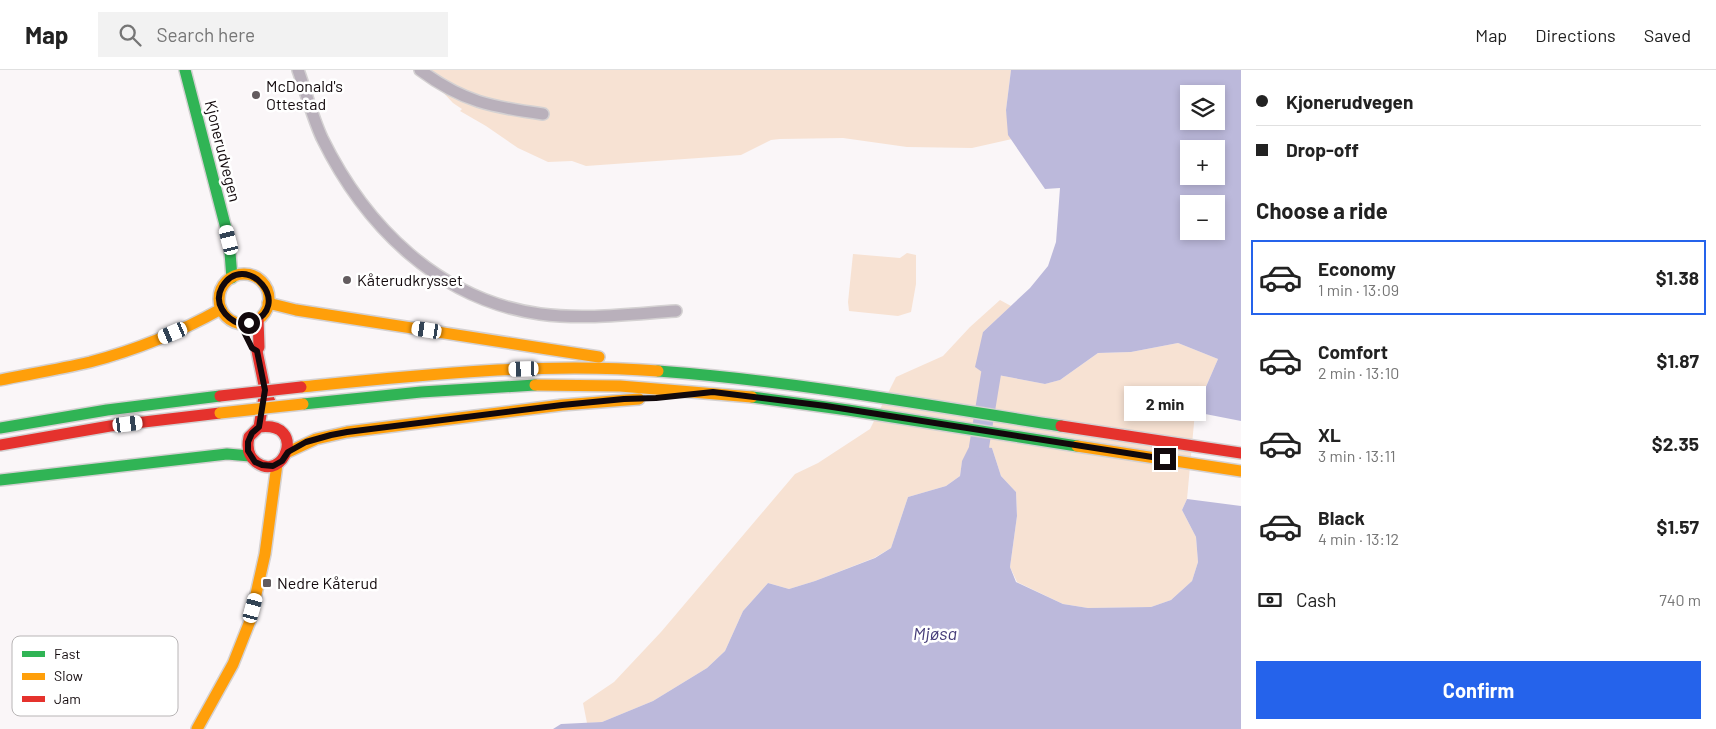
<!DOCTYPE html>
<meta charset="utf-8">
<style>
body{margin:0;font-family:Barlow,sans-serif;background:#f2f2f2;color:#222;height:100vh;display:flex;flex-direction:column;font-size:19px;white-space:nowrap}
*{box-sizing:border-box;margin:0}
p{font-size:16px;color:#767676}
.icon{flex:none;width:28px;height:28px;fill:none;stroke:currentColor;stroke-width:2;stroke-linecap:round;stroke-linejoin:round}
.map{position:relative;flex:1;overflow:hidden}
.drawer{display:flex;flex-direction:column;background:#fff;width:475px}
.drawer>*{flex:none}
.hud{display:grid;align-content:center;height:110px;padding:0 15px;background:#fff}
.buttons{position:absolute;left:1180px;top:15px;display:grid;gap:10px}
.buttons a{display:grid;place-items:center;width:45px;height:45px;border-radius:0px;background:#fff;box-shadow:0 2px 8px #0003;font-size:25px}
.end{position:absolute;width:22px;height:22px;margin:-11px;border:6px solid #12090c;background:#fff;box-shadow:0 0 0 2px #fff}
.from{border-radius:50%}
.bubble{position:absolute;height:35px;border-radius:0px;background:#fff;box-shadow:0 2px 8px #0003;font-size:16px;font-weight:700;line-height:35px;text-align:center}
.car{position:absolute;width:15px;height:30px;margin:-15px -8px;border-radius:6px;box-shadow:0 0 4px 1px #0007;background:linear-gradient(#fff 24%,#345 0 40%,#fff 0 76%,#345 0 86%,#fff 0)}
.hud b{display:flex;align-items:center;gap:18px;height:48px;font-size:19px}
.hud b+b{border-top:1px solid #e0e0e0}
.hud i{width:12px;height:12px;background:#222}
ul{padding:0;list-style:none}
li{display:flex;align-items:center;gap:15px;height:75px;margin:0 10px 8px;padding:0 5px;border:2px solid transparent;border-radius:0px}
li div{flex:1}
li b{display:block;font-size:19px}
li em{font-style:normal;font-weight:700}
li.active{border-color:#2563eb}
li>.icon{width:45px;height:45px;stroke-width:1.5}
h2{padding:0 15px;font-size:22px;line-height:60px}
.pay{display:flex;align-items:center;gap:12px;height:55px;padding:0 15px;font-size:19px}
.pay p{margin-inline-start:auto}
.cta{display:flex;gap:10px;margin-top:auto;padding:10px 15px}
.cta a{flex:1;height:58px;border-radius:0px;background:#2563eb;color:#fff;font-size:20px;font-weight:700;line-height:58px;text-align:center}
header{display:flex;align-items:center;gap:30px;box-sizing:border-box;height:70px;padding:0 25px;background:#fff;border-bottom:1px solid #e0e0e0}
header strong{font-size:24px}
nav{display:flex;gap:28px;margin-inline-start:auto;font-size:18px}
.search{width:350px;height:45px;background:#f2f2f2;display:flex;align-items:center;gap:12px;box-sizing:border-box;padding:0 18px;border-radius:0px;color:#767676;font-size:19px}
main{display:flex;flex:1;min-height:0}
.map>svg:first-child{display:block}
.green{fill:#f7e2d3}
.water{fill:#bcb9db;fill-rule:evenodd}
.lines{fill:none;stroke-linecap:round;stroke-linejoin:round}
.river{stroke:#bcb9db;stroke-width:20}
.street-casing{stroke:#d4d1d2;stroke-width:14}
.fast-casing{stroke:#d4d1d2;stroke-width:14}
.slow-casing{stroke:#d4d1d2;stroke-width:14}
.jam-casing{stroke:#d4d1d2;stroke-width:14}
.street{stroke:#b9b0bb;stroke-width:11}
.fast{stroke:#30b455;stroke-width:11}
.slow{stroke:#ff9f0a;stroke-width:11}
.jam{stroke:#e5322d;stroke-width:11}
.slow-bridge-casing{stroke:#d4d1d2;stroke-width:14;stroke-linecap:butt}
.jam-bridge-casing{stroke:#d4d1d2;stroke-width:14;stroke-linecap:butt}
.slow-bridge{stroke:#ff9f0a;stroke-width:11}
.jam-bridge{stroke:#e5322d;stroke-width:11}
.route{stroke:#12090c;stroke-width:6}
.poi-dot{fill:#635c5f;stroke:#fff;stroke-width:2}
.labels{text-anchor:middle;stroke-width:5;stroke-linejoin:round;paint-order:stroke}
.poi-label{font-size:16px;fill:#12090c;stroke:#fff;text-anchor:start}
.street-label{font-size:16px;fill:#12090c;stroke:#fff}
.water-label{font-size:18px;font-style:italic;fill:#453c79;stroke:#fff}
.key{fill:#fff;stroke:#b8b5b6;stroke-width:1}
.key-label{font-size:14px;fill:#12090c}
</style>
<header>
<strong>Map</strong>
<div class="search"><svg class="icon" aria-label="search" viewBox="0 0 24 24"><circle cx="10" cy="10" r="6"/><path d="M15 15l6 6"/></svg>Search here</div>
<nav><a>Map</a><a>Directions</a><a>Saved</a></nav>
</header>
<main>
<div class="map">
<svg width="1241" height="659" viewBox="0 0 1241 659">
<rect width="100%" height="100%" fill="#faf6f8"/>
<g class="green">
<polygon points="422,0 1011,0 1006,40 1012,69 972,78 907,77 843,68 780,69 771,70 741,85 586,96 572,91 548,92 518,78 486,56 460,41 462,39 453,33"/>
<polygon points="907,183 916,185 916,214 911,242 898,246 849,241 848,232 853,184 900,188"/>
<polygon points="1000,230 1011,236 983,262 982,302 1045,314 1060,310 1098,283 1131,282 1178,273 1218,289 1195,342 1187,429 1182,440 1196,467 1198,492 1192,511 1171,530 1151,537 1088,538 1063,534 1017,512 1010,497 1017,446 1016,422 1001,406 992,378 962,391 960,406 946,416 908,427 891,478 874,488 815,511 789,519 768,513 743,541 725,581 707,598 653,631 602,652 587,653 583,633 614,612 661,562 795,404 818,393 870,359 896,307 943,286 970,257"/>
</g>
<g class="water">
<path d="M 1011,0 L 1241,0 L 1241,351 L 1195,342 L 1218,289 L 1178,273 L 1131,282 L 1098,283 L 1060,310 L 1045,314 L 982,302 L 975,297 L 983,262 L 1030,218 L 1048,196 L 1056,172 L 1060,118 L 1045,119 L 1008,65 L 1006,40 ZM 1189,24 L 1216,24 L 1216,51 L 1189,51 ZM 1189,79 L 1216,79 L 1216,106 L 1189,106 ZM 1189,134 L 1216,134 L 1216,161 L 1189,161 Z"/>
<polygon points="970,375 992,378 1001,406 1016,422 1017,446 1010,497 1016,512 1063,534 1088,538 1151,537 1171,530 1192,511 1198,492 1196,467 1182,440 1187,429 1241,436 1241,659 553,659 561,654 602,652 653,631 707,598 725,581 743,541 768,513 789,519 815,511 875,488 891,478 908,427 946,416 960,406 962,391"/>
</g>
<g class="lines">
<polyline class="river" points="979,377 991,304"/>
<g class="street-casing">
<g id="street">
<path d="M 298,0 C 306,22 312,46 322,68 C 365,156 439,230 540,244 C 585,250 631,244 676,241"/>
<path d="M 420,0 C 463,32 492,37 543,44"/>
</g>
</g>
<g class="fast-casing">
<g id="fast">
<polyline points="185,0 229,170 232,208"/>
<path d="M 658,301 C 793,311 927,335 1061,356"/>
<polyline points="752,327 848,340 1077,376"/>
<polyline points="303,334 421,322 535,315"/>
<polyline points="0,358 107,340 220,326"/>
<polyline points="0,410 227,384 250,386"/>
</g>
</g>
<g class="slow-casing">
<g id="slow">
<circle cx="244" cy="229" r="25"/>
<polyline points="268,233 296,240 599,287"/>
<path d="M 0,310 C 30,304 60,299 90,292 C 136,280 180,262 221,239"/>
<polyline points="535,315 620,316 752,327"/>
<path d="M 301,317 C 419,305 539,292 658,301"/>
<polyline points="1077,376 1241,401"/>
<polyline points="288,382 316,369 347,362 562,335 639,329"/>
<polyline points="197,659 233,594 250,551 265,484 277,394"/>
</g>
</g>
<g class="jam-casing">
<g id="jam">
<polyline points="258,249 259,277 257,281 265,320 270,332"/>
<polyline points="1061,356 1241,383"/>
<path d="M 259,357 C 308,351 284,414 256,392 C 248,386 247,376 249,367 L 259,357 L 264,327"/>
<polyline points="0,375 110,356 220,343"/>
</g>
</g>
<use href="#street" class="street"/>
<use href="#fast" class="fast"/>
<use href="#slow" class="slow"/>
<use href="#jam" class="jam"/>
<g class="slow-bridge-casing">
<polyline id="slow-bridge" points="220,343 303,334"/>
</g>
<g class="jam-bridge-casing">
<polyline id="jam-bridge" points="220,326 301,317"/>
</g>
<use href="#slow-bridge" class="slow-bridge"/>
<use href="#jam-bridge" class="jam-bridge"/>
</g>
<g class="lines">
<path class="route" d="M 249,253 C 297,237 245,178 222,217 C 213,233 225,248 240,254 L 252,278 L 257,281 L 265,320 L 259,357 L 252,363 L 248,372 L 248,381 L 255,392 L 262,395 L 273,396 L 282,391 L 288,382 L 306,372 L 331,365 L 347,362 L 562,335 L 624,329 L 656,328 L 713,322 L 826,336 L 1165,389"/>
</g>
<g class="poi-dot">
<circle cx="256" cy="25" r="5"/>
<circle cx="347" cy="210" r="5"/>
<rect x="262" y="508" width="10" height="10" rx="2.5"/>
</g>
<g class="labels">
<g class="poi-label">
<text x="266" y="22">McDonald's<tspan x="266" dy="18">Ottestad</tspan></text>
<text x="357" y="216">Kåterudkrysset</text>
<text x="277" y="519">Nedre Kåterud</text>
</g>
<g class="street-label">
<text transform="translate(223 81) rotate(76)" y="6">Kjonerudvegen</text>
</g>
<g class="water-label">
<text x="935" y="570">Mjøsa</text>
</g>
</g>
<rect x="12" y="566" width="166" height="80" rx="8" class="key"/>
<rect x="22" y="581" width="23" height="6" fill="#30b455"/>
<rect x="22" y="603" width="23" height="7" fill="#ff9f0a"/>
<rect x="22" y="626" width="23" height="6" fill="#e5322d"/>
<g class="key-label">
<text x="54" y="589">Fast</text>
<text x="54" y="611">Slow</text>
<text x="54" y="634">Jam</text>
</g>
</svg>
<div class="buttons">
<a><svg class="icon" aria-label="layers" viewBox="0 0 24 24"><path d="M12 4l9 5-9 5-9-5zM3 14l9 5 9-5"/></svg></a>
<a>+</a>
<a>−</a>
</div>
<i class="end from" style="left:249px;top:253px"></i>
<i class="end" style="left:1165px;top:389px"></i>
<div class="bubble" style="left:1124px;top:316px;width:82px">2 min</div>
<i class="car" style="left:229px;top:170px;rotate:346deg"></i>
<i class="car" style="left:427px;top:260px;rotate:279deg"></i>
<i class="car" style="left:173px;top:263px;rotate:247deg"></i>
<i class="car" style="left:524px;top:299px;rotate:268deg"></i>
<i class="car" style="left:128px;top:354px;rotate:83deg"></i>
<i class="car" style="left:253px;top:538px;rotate:15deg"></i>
</div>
<section class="drawer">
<div class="hud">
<b><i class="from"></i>Kjonerudvegen</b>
<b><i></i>Drop-off</b>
</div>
<h2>Choose a ride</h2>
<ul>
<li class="active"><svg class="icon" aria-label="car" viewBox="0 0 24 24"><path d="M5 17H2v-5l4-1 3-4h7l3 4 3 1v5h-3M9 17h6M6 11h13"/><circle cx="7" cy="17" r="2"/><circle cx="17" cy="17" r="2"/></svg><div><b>Economy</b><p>1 min · 13:09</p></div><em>$1.38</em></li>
<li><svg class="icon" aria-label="car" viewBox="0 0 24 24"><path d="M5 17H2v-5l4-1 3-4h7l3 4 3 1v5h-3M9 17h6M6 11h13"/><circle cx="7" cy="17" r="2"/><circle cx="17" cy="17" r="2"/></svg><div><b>Comfort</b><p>2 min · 13:10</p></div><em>$1.87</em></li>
<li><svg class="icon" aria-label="car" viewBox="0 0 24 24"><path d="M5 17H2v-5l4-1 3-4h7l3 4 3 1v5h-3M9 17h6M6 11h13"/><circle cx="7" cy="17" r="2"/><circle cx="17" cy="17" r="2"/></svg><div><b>XL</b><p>3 min · 13:11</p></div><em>$2.35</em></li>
<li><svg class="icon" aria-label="car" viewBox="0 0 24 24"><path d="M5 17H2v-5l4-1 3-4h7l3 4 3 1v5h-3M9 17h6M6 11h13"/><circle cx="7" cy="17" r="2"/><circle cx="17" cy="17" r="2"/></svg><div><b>Black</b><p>4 min · 13:12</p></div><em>$1.57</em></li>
</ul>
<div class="pay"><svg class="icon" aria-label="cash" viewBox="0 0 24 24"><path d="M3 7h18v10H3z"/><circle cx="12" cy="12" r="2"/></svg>Cash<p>740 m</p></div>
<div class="cta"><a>Confirm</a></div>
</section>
</main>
